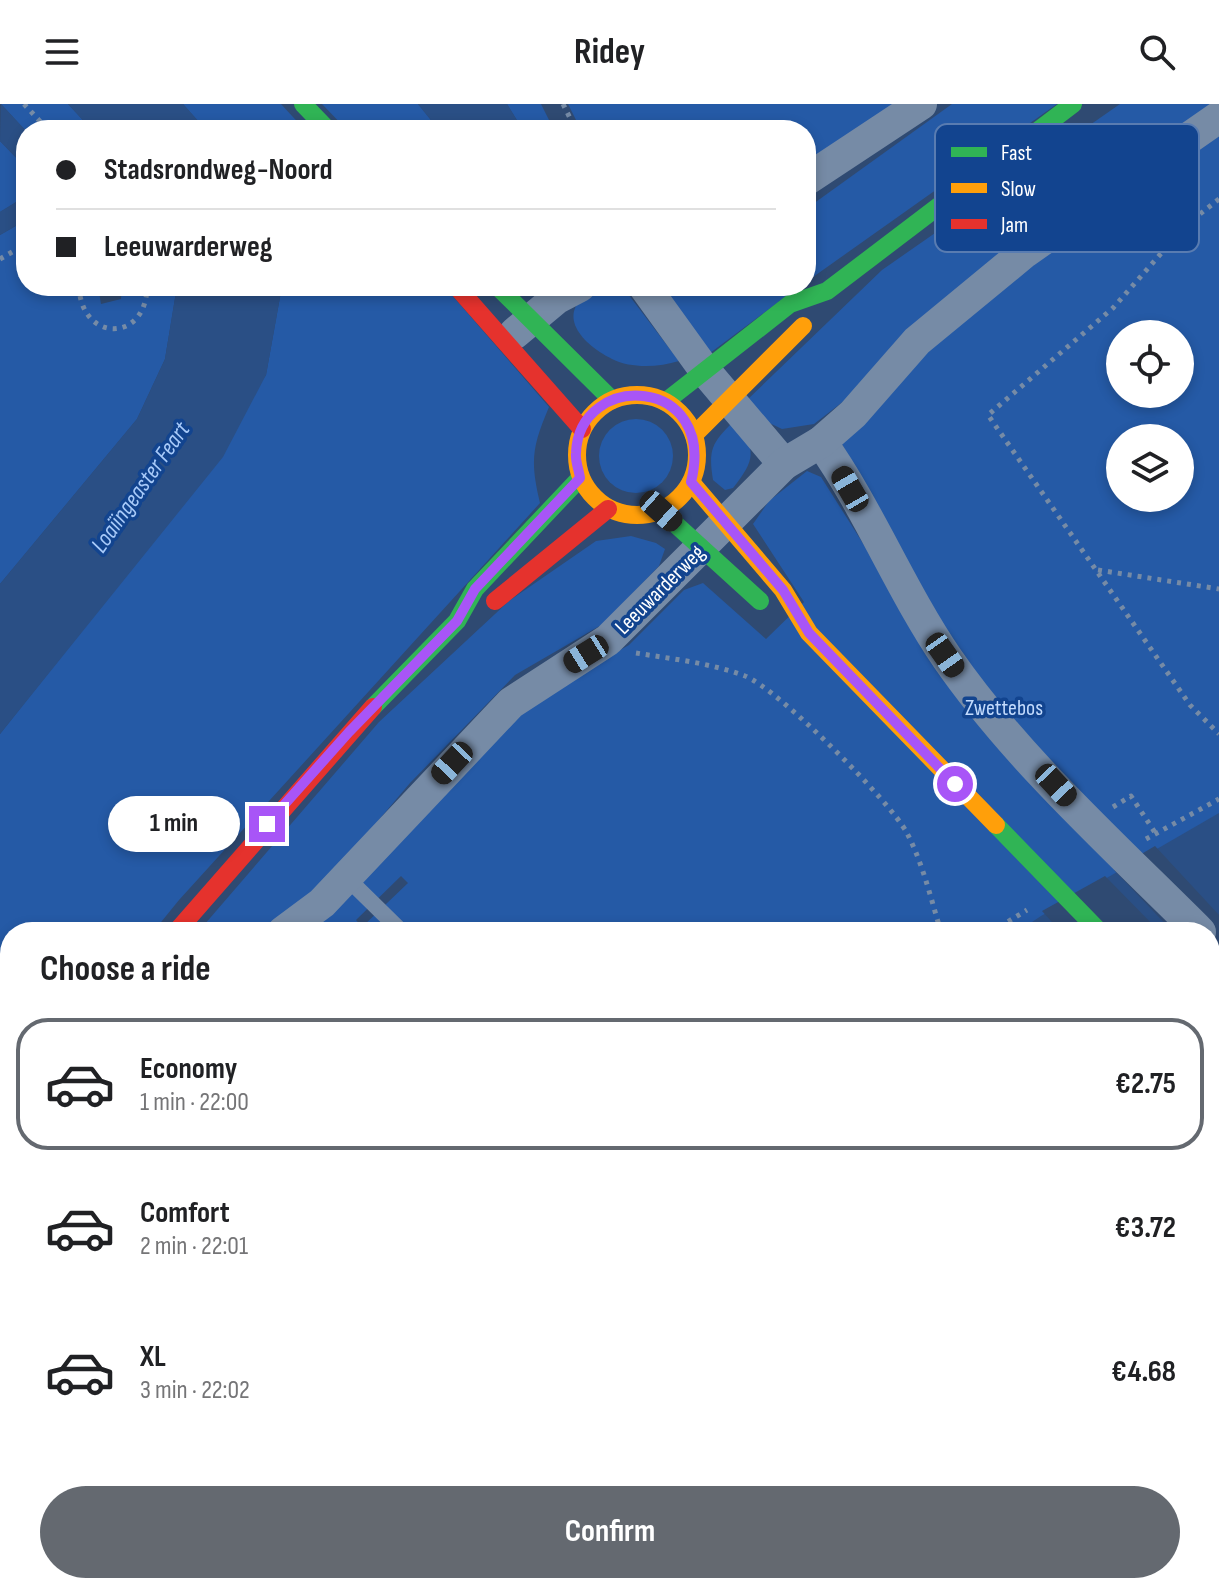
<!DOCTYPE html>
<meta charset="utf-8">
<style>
body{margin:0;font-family:"Sofia Sans Condensed",sans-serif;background:#f2f2f2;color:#202124;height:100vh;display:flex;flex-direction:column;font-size:30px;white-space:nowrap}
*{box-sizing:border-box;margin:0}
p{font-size:26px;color:#757577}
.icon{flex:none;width:44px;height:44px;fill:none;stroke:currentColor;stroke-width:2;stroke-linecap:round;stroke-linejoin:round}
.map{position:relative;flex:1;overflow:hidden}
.details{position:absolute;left:0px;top:818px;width:1220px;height:672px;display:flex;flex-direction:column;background:#fff;border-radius:32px 32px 0 0;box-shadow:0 4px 12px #0003}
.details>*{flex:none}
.top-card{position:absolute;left:16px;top:16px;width:800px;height:176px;border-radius:32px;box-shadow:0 4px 12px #0003;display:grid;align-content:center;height:176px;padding:0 40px;background:#fff}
.controls{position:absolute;left:1106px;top:216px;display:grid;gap:16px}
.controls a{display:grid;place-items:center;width:88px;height:88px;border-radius:50%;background:#fff;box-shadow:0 4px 12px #0003;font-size:40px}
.end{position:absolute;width:36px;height:36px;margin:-18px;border:10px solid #a855f7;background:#fff;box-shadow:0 0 0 4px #fff}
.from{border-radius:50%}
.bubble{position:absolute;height:56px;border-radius:28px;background:#fff;box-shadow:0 4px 12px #0003;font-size:26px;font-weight:700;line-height:56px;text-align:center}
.car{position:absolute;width:24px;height:48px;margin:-24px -12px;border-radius:10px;box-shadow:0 0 6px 2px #0007;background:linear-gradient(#222 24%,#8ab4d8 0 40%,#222 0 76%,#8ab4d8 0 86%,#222 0)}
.top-card b{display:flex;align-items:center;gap:28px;height:76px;font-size:30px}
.top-card b+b{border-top:2px solid #e0e0e0}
.top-card i{width:20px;height:20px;background:#202124}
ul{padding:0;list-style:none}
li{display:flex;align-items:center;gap:24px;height:132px;margin:0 16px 12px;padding:0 24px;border:4px solid transparent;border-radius:32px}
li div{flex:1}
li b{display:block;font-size:30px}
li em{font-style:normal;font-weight:700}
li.selected{border-color:#646970}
li>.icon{width:72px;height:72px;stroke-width:1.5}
h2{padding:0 40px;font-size:36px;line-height:96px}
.cta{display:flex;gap:16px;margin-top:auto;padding:16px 40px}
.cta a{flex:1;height:92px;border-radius:48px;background:#646970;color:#fff;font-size:32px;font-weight:700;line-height:92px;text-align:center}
header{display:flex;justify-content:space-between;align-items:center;height:104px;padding:0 40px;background:#fff;font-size:36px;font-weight:700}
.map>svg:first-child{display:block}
.green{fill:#255aa6;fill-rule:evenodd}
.water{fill:#2a4f85}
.pier{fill:#2f4a72}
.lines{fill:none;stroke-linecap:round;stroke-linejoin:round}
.path{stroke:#768ba6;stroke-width:5;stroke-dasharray:4 6;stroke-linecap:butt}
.lane{stroke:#768ba6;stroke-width:16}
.street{stroke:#768ba6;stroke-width:32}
.fast{stroke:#30b455;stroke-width:18}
.slow{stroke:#ff9f0a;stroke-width:18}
.jam{stroke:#e5322d;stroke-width:18}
.route{stroke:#a855f7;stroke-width:10}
.labels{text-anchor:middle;stroke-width:7;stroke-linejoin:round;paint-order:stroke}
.street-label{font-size:22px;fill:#fff;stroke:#12448f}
.park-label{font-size:22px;fill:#c3dbfd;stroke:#12448f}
.water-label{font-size:24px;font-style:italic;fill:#a8caf9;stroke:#12448f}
.key{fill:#12448f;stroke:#597cb1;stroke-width:2}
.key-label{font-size:22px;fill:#fff}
</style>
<header><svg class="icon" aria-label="menu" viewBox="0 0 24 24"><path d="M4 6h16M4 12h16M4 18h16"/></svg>Ridey<svg class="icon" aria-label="search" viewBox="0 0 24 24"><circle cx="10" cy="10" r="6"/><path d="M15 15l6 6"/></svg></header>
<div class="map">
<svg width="1219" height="1490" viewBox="0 0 1219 1490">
<rect width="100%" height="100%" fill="#2f4a72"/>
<g class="green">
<polygon points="1,0 68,0 92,26 26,27"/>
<polygon points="183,0 281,0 305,26 206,26"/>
<polygon points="322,0 418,0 439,26 347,26"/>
<polygon points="507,0 541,0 554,26 523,26"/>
<polygon points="568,0 903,0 806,70 806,26 581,26"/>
<polygon points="952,0 1057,0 806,178 806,105"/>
<polygon points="1120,0 1219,0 898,235 849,293 814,320 782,325 759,314 746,297 882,166"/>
<path d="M 1219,24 L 1219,717 L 1054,828 L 307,828 L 538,593 L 629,541 L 684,486 L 703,479 L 766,535 L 804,498 L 753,420 L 769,397 L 807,367 L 821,373 L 864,441 L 885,420 L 842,340 L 921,244 ZM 1120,230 L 1180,230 L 1180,290 L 1120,290 ZM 1120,334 L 1180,334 L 1180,394 L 1120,394 ZM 401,772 L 408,779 L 362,823 L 356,816 Z"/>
<polygon points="0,37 26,64 26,92 0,108"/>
<polygon points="26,116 26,182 98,182 101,200 121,195 122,182 177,182 165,255 137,315 0,480 0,131"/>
<path d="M 282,182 L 444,182 L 549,303 C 532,343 530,357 540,399 L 179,796 L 153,828 L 10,828 L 10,1009 L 0,1021 L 0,630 L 115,485 L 266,271 Z"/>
<polygon points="671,182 800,182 710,249 665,194"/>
<path d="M 597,184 L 615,184 L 628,190 L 679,257 C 659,263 632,265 612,255 C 578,238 553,206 597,184 Z"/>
<circle cx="636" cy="352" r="37"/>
<path d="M 733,318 C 758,345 755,356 733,384 L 725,386 L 713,376 C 708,345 712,339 733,318 Z"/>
<polygon points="631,432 656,439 665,445 659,462 603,520 515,571 410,679 317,789 265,828 198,828 379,618 509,497 596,437"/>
<polygon points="10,1152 10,1480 464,1480 458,1490 0,1490 0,1157 5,1157"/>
</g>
<g class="water">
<polygon points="1,0 26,27 26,64 0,37"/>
<polygon points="68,0 183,0 206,26 92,26"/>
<polygon points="418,0 507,0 523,26 439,26"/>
<polygon points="26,92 26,116 0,131 0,108"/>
<polygon points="177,182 282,182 266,271 223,353 0,630 0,480 137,315 165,255"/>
<polygon points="1219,709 1219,827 1017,828 1041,812"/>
<polygon points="1210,1042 1219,1051 1219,1167 1210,1162"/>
<polygon points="1210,1453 1219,1462 1219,1490 1105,1490 1097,1480 1210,1480"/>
<polygon points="458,1480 763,1480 770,1490 456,1490"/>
</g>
<g class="pier">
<polygon points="1155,742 1219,811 1219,832 1211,837 1210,828 1173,828 1114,766"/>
<polygon points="1105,772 1160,828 1061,828 1042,807"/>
</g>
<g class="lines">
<g class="path">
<polyline points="24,0 48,26"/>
<polyline points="563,0 576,26"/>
<polyline points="1219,95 1186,121 1113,204 988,311 1190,601 1219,630"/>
<polyline points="0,155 26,140"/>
<path d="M 79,182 C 81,239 147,239 147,182"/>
<polyline points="1098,466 1219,485"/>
<path d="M 636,549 C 672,555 711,559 745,572 C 778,585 890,697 907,729 C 923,760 931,795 941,828"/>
<polyline points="1113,703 1131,692 1156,730"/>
<polyline points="1146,735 1219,695"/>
<polyline points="991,828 1027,806"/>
<polyline points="0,1246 10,1237"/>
<polyline points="0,1394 10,1384"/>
<polyline points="1210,1439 1219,1449"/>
<polyline points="398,1480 402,1490"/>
<polyline points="342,1490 345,1480"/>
</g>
<polyline class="lane" points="346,773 402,828"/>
<g class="street">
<polyline points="806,76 921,0"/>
<polyline points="644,182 706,268 784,360"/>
<polyline points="515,229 557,194 580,182"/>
<path d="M 821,338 C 869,406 900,485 947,554 C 1016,654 1114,742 1200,828"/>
<polyline points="283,828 322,799 511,599 608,536 784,360 821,338 853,310 917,237 1025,148 1219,13"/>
<polyline points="0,1127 10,1114"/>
<polyline points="1210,1251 1219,1258"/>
<polyline points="936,1480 944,1490"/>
</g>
<g class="fast">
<polyline points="303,0 328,26"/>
<polyline points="497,182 612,296"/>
<polyline points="665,298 790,200 827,187 1073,0"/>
<polyline points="661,407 760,497"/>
<polyline points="373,603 457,517 475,485 580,374"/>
<polyline points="996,721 1100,828"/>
<polyline points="0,1059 10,1046"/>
</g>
<g class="slow">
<circle cx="637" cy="351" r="60"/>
<polyline points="694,331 803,222"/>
<polyline points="691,378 783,486 809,529 996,721"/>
<polyline points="1210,940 1219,949"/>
</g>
<g class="jam">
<polyline points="456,182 582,325"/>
<polyline points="495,497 608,405"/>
<polyline points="176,828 373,603"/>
</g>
</g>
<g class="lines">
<path class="route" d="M 267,720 L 349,628 L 457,517 L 475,485 L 580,374 C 579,366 575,357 576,349 C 579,266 718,271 691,378 L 783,486 L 809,529 L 955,680"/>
</g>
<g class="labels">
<g class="street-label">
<text transform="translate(659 485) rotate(-45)" y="8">Leeuwarderweg</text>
</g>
<g class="park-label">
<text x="1004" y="611">Zwettebos</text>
</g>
<g class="water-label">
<text transform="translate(140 383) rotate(-55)" y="8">Loaiïngeaster Feart</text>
</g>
</g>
<rect x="935" y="20" width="264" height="128" rx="12" class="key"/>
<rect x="951" y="43" width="36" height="10" fill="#30b455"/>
<rect x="951" y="79" width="36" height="10" fill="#ff9f0a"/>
<rect x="951" y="115" width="36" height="10" fill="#e5322d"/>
<g class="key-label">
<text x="1001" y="56">Fast</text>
<text x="1001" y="92">Slow</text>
<text x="1001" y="128">Jam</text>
</g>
</svg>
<div class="controls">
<a><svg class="icon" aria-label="locate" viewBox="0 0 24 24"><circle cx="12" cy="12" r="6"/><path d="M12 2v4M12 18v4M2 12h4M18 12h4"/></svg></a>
<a><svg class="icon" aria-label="layers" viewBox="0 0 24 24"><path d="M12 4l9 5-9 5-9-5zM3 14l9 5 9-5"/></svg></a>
</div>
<i class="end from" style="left:955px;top:680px"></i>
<i class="end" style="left:267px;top:720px"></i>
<div class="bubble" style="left:108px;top:692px;width:132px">1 min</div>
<i class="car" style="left:850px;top:385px;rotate:330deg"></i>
<i class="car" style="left:661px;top:407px;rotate:132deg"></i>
<i class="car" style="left:586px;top:550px;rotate:238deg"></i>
<i class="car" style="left:945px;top:551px;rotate:145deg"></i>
<i class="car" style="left:452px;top:659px;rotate:223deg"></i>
<i class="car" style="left:1056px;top:681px;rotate:137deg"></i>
<div class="top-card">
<b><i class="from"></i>Stadsrondweg-Noord</b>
<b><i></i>Leeuwarderweg</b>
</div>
<section class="details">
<h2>Choose a ride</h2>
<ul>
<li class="selected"><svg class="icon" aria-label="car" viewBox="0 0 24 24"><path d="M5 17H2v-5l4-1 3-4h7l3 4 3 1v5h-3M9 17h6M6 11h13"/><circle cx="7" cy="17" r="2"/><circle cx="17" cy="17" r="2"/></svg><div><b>Economy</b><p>1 min · 22:00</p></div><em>€2.75</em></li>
<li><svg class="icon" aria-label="car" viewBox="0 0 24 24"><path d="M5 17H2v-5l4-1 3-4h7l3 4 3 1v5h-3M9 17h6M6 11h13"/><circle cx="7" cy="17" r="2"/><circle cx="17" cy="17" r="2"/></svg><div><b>Comfort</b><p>2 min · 22:01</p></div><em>€3.72</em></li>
<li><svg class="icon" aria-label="car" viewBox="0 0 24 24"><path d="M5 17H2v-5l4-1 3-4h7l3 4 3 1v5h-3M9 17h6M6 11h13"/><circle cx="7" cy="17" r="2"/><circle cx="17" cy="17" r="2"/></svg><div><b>XL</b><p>3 min · 22:02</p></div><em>€4.68</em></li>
</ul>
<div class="cta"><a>Confirm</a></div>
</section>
</div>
